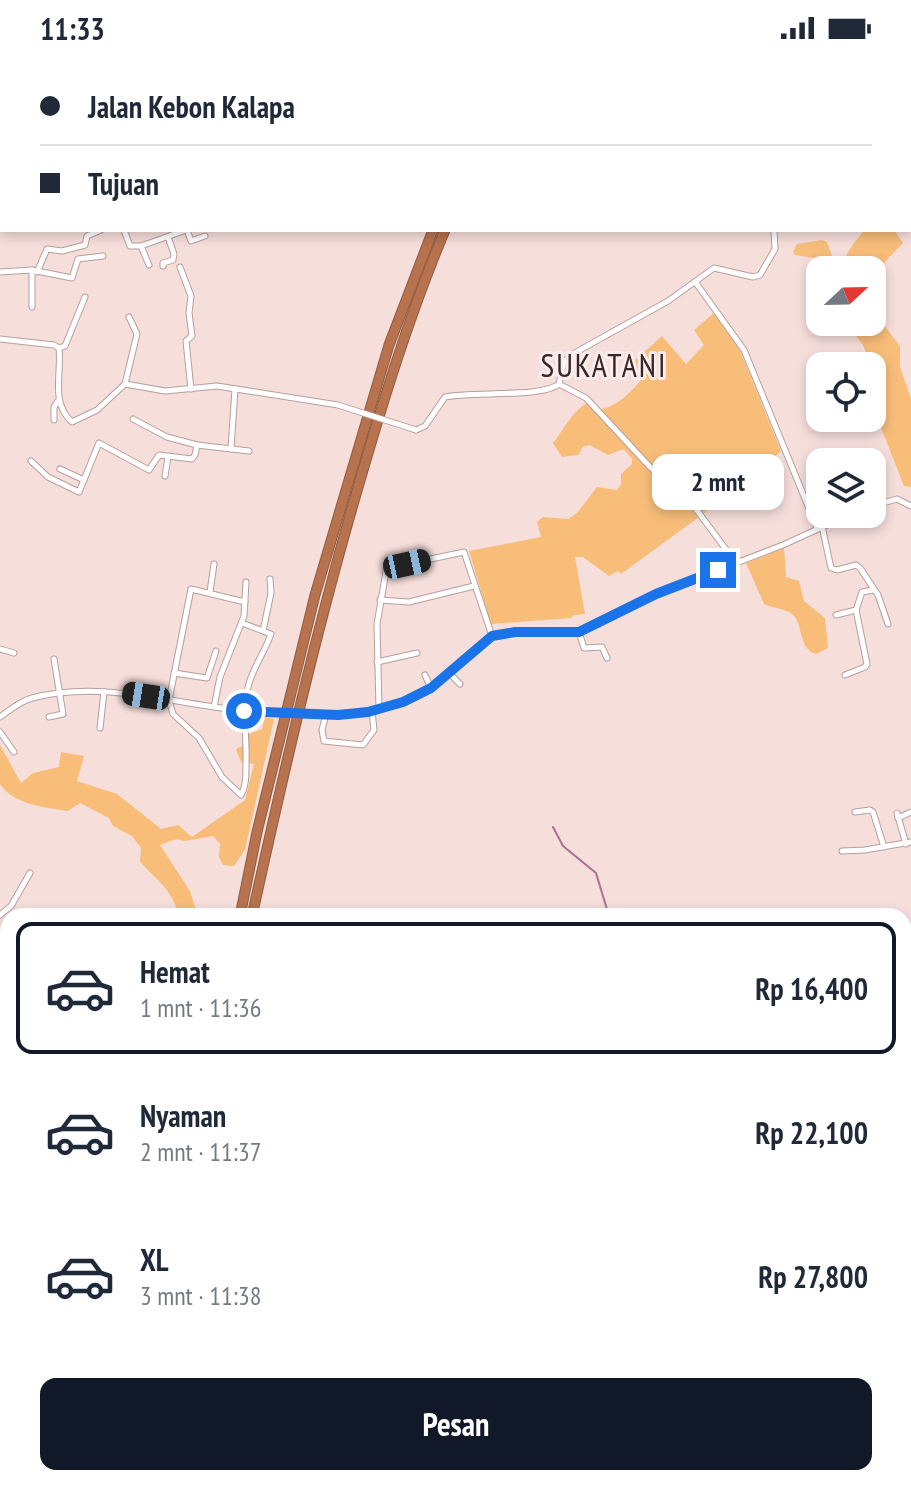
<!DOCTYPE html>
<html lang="id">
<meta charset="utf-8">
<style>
body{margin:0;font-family:"PT Sans Narrow",sans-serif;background:#f6f6f7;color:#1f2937;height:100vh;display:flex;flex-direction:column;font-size:30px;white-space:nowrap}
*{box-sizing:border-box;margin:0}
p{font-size:26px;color:#747a83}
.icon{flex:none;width:44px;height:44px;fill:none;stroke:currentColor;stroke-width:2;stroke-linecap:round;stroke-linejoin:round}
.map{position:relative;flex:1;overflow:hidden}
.drawer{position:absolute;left:0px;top:852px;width:912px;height:578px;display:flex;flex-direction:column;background:#fff;border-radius:24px 24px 0 0;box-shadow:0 4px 12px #0003}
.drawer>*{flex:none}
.guide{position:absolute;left:0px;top:0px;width:912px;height:176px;box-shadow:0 4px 12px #0003;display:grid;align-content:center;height:176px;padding:0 40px;background:#fff}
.needle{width:52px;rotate:68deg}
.controls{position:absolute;left:806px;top:200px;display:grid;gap:16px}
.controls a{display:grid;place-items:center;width:80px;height:80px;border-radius:16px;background:#fff;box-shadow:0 4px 12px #0003;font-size:40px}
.end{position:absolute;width:36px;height:36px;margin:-18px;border:10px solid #1a73e8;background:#fff;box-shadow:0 0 0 4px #fff}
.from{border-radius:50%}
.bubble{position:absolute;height:56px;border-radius:16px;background:#fff;box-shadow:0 4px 12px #0003;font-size:26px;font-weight:800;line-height:56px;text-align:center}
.car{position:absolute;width:24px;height:48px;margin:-24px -12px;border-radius:10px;box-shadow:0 0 6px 2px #0007;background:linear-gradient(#222 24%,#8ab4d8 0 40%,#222 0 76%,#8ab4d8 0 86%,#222 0)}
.guide b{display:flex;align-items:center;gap:28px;height:76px;font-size:30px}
.guide b+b{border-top:2px solid #e0e1e3}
.guide i{width:20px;height:20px;background:#1f2937}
ul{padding:14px 0 0;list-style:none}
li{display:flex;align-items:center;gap:24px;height:132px;margin:0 16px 12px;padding:0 24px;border:4px solid transparent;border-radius:16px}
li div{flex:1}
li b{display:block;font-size:30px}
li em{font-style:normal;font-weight:800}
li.on{border-color:#111827}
li>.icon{width:72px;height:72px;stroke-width:1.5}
.cta{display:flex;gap:16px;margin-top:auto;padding:16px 40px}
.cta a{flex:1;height:92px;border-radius:16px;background:#111827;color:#fff;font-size:32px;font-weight:800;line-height:92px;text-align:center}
.status{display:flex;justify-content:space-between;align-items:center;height:56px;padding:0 40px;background:#fff;direction:ltr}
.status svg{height:22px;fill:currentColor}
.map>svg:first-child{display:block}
.green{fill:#f8bd79}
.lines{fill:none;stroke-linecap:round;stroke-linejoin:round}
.stream{stroke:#ac7092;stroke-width:2}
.minor-casing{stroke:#b69f9c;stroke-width:7}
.primary-casing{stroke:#8d5c44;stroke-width:10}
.motorway-casing{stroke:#8d5c44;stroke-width:11}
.minor{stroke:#fff;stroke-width:5}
.primary{stroke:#d4aa94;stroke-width:8}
.motorway{stroke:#b8724d;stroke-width:9}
.rail{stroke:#a1908e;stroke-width:2;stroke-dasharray:10 10;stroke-linecap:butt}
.minor-bridge-casing{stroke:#b69f9c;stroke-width:7;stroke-linecap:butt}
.minor-bridge{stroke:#fff;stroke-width:5}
.route{stroke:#1a73e8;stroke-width:10}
.labels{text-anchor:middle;stroke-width:6;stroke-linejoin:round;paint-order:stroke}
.quarter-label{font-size:32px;letter-spacing:2px;fill:#372624;stroke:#fcedec}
</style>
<div class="status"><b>11:33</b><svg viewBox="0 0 49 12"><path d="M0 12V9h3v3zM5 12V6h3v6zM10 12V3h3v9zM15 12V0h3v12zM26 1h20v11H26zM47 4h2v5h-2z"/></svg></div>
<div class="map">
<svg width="911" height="1429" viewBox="0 0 911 1429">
<rect width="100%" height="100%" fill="#f6dedb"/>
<g class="green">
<path d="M 864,174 L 894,174 L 903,187 L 872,219 L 872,214 L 845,214 C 841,199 856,186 864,174 Z"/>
<polygon points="822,184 827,186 837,214 824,214 820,203 795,199 793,196 797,188"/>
<path d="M 872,244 L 878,261 L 900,290 L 900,311 L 911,343 L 911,431 L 904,430 L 878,364 L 872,358 L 872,310 L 847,310 L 866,297 C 863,284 851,278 846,266 L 872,266 Z"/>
<path d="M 714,257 L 739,292 L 781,395 L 757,416 L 729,433 L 714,450 L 621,518 L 618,515 L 609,520 L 583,501 L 575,501 L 585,558 L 574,559 L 571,562 L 491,568 L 469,495 L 541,481 L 537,466 L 543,461 L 568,463 L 577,457 L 597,431 L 617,434 L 621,428 L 621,418 L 632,408 L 632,403 L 624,393 L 608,399 L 589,389 L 583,391 L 578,399 L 562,401 L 553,387 C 565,372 573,353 591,345 L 602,353 C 620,349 631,335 643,322 L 632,307 L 662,280 L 686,308 L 704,289 L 694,274 Z"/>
<path d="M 784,492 L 786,521 L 799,525 L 804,545 L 825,562 L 828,592 L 816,598 C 796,592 805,564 789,556 C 781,552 772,552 764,548 L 746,507 Z"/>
<path d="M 265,661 L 274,663 L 245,794 L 234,810 L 223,809 L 219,801 L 220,788 L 213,780 L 185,785 L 176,783 L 160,789 L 190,835 L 198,860 L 177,860 C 178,839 153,820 140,806 L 141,792 L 132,780 L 113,770 L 109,762 L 80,747 L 68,755 C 47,752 12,748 0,728 L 0,689 L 21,727 L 33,717 L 59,711 L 61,696 L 84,700 L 77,725 L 117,738 L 161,773 L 178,769 L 192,781 L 245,744 L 254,708 L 241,706 L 236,693 L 249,687 L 249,678 L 262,673 Z"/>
</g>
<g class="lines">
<g class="stream">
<polyline points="553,771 563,790 596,817 609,860"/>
<polyline points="904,1124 911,1130"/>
</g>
<g class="minor-casing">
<g id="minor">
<polyline points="103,0 104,2"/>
<polyline points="147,0 148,2"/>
<polyline points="216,0 225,0"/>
<polyline points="305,0 308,2"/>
<polyline points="689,0 692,2"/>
<polyline points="64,2 66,0"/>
<polyline points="336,2 350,0"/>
<polyline points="0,100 2,93"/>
<polyline points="0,110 2,109"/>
<polyline points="910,110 911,111"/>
<polyline points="124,174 130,190 141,190 186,174"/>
<polyline points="187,174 191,185 205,180"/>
<polyline points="141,190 149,209"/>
<polyline points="163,210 163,207 173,204 174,198 168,181"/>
<polyline points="180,211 191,240 189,257 192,280 186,285 191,333"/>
<polyline points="0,216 32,214 72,222 78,203 103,200"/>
<polyline points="37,216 47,193 62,195 85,189 87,180 101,174"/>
<polyline points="696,227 744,294 817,472"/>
<path d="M 85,241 L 65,290 L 59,292 C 62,318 50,346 72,366 L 97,354 L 125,328 L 137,278 L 129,261"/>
<polyline points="32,251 32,214"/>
<polyline points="0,283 54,289 59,292"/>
<polyline points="125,328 165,335 217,330 338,349"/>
<polyline points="559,328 564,306 571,299 668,245 714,212 753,221 760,219 775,193 774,174"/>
<polyline points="133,363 167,381 197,389 249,395"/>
<polyline points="54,364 54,351 58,345"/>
<path d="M 416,374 L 425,370 L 445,341 C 472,335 542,342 559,328 L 586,342 L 651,412 L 696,453 L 736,507"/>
<polyline points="231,393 235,333"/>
<polyline points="31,405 48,421 79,436 99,387 149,414 159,399 192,403 195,399 197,389"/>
<polyline points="60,413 84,424"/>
<polyline points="165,420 168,401"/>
<polyline points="872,450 897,443 911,450"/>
<polyline points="822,470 831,512 837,514 856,509 860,512 878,539 888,568"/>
<polyline points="210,536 214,508"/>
<polyline points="380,544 409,546 474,530"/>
<polyline points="836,559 856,554 862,536 873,534"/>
<path d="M 242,567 L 271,578 C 265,596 252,613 248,631 C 242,657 247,683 246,708 C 246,719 246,731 241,739 L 222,721 L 199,682 L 173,658 L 169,644 L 191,533 L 245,546"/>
<polyline points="263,575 271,537 270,523"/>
<polyline points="579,576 584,592 602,591 607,602"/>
<polyline points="0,593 14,597"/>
<polyline points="377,606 417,597"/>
<polyline points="448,616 460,628"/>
<polyline points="174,617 207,622 216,595"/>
<polyline points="425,619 431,632"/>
<polyline points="845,619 865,611 867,608 856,554"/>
<polyline points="214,651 220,621 244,560 246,526"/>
<polyline points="379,653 377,568 388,504 400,503 407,508 464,496 492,580"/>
<polyline points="315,658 354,658 403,646 431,632 492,580 515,576 579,576 656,538 783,489 851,458"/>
<polyline points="326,658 322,674 324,685 363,689 374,674 372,655"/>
<path d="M 0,661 C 10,654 20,645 32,642 C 112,621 194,656 274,656"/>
<polyline points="49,661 63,658 54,603"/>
<polyline points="100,672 104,636"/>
<polyline points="0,676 14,696"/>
<polyline points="855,756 870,754 873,756 884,791"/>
<polyline points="897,757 906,788"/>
<polyline points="898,762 911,756"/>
<polyline points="842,795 865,794 911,786"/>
<polyline points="0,859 11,850 30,817"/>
<polyline points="0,946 8,951"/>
<polyline points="8,963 8,983"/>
<polyline points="0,1043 8,1043"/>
<polyline points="0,1138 8,1143"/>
<polyline points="904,1251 911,1255"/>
<polyline points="0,1288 8,1270"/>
<polyline points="0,1380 8,1406"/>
<polyline points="0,1426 13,1422"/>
<polyline points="32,1429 37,1422"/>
</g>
</g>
<g class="primary-casing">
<g id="primary">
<polyline points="0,1241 8,1243"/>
<polyline points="254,1422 258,1429"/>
</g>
</g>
<g class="motorway-casing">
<g id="motorway">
<polyline points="512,2 514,0"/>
<polyline points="525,2 526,0"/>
<polyline points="240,860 257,776 315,539 389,289 433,174"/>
<path d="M 252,860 C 284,715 317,571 359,428 C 384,342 410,257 445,174"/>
<polyline points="66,1429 70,1422"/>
<polyline points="78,1429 83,1422"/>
</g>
</g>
<use href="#minor" class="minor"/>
<use href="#primary" class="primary"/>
<use href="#motorway" class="motorway"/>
<g class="rail">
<polyline points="28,2 29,0"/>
<polyline points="0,65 2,60"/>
</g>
<g class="minor-bridge-casing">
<g id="minor-bridge">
<polyline points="338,349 416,374"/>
<polyline points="274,656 315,658"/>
</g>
</g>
<use href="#minor-bridge" class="minor-bridge"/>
</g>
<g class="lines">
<polyline class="route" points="244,655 338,659 368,656 403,646 431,632 492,580 515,576 579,576 656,538 718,514"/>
</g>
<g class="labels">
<g class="quarter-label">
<text x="604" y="321">SUKATANI</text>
</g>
</g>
</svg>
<div class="controls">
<a><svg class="needle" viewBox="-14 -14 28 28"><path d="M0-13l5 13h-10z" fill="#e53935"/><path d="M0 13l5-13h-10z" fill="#747a83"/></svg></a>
<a><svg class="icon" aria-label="locate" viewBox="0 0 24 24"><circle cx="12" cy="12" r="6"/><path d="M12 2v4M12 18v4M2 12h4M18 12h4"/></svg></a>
<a><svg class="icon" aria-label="layers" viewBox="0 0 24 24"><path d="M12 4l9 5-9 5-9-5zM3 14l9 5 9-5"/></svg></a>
</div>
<i class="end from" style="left:244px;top:655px"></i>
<i class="end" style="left:718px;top:514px"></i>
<div class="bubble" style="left:652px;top:398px;width:132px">2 mnt</div>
<i class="car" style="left:407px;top:508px;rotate:78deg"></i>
<i class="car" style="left:146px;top:640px;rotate:279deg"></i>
<div class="guide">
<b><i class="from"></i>Jalan Kebon Kalapa</b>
<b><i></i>Tujuan</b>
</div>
<section class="drawer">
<ul>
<li class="on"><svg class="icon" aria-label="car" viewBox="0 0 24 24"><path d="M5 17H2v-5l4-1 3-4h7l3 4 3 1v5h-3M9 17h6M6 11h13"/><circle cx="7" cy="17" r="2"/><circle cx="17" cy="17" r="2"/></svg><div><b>Hemat</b><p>1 mnt · 11:36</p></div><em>Rp 16,400</em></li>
<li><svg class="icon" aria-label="car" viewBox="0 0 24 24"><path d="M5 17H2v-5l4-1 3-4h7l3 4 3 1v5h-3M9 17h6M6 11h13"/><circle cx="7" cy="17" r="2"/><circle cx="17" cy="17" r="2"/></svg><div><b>Nyaman</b><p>2 mnt · 11:37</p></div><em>Rp 22,100</em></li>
<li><svg class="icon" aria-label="car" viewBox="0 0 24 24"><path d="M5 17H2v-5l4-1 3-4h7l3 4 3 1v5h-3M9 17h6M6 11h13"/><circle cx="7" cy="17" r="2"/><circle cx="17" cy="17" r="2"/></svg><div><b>XL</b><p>3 mnt · 11:38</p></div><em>Rp 27,800</em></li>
</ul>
<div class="cta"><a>Pesan</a></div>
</section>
</div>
